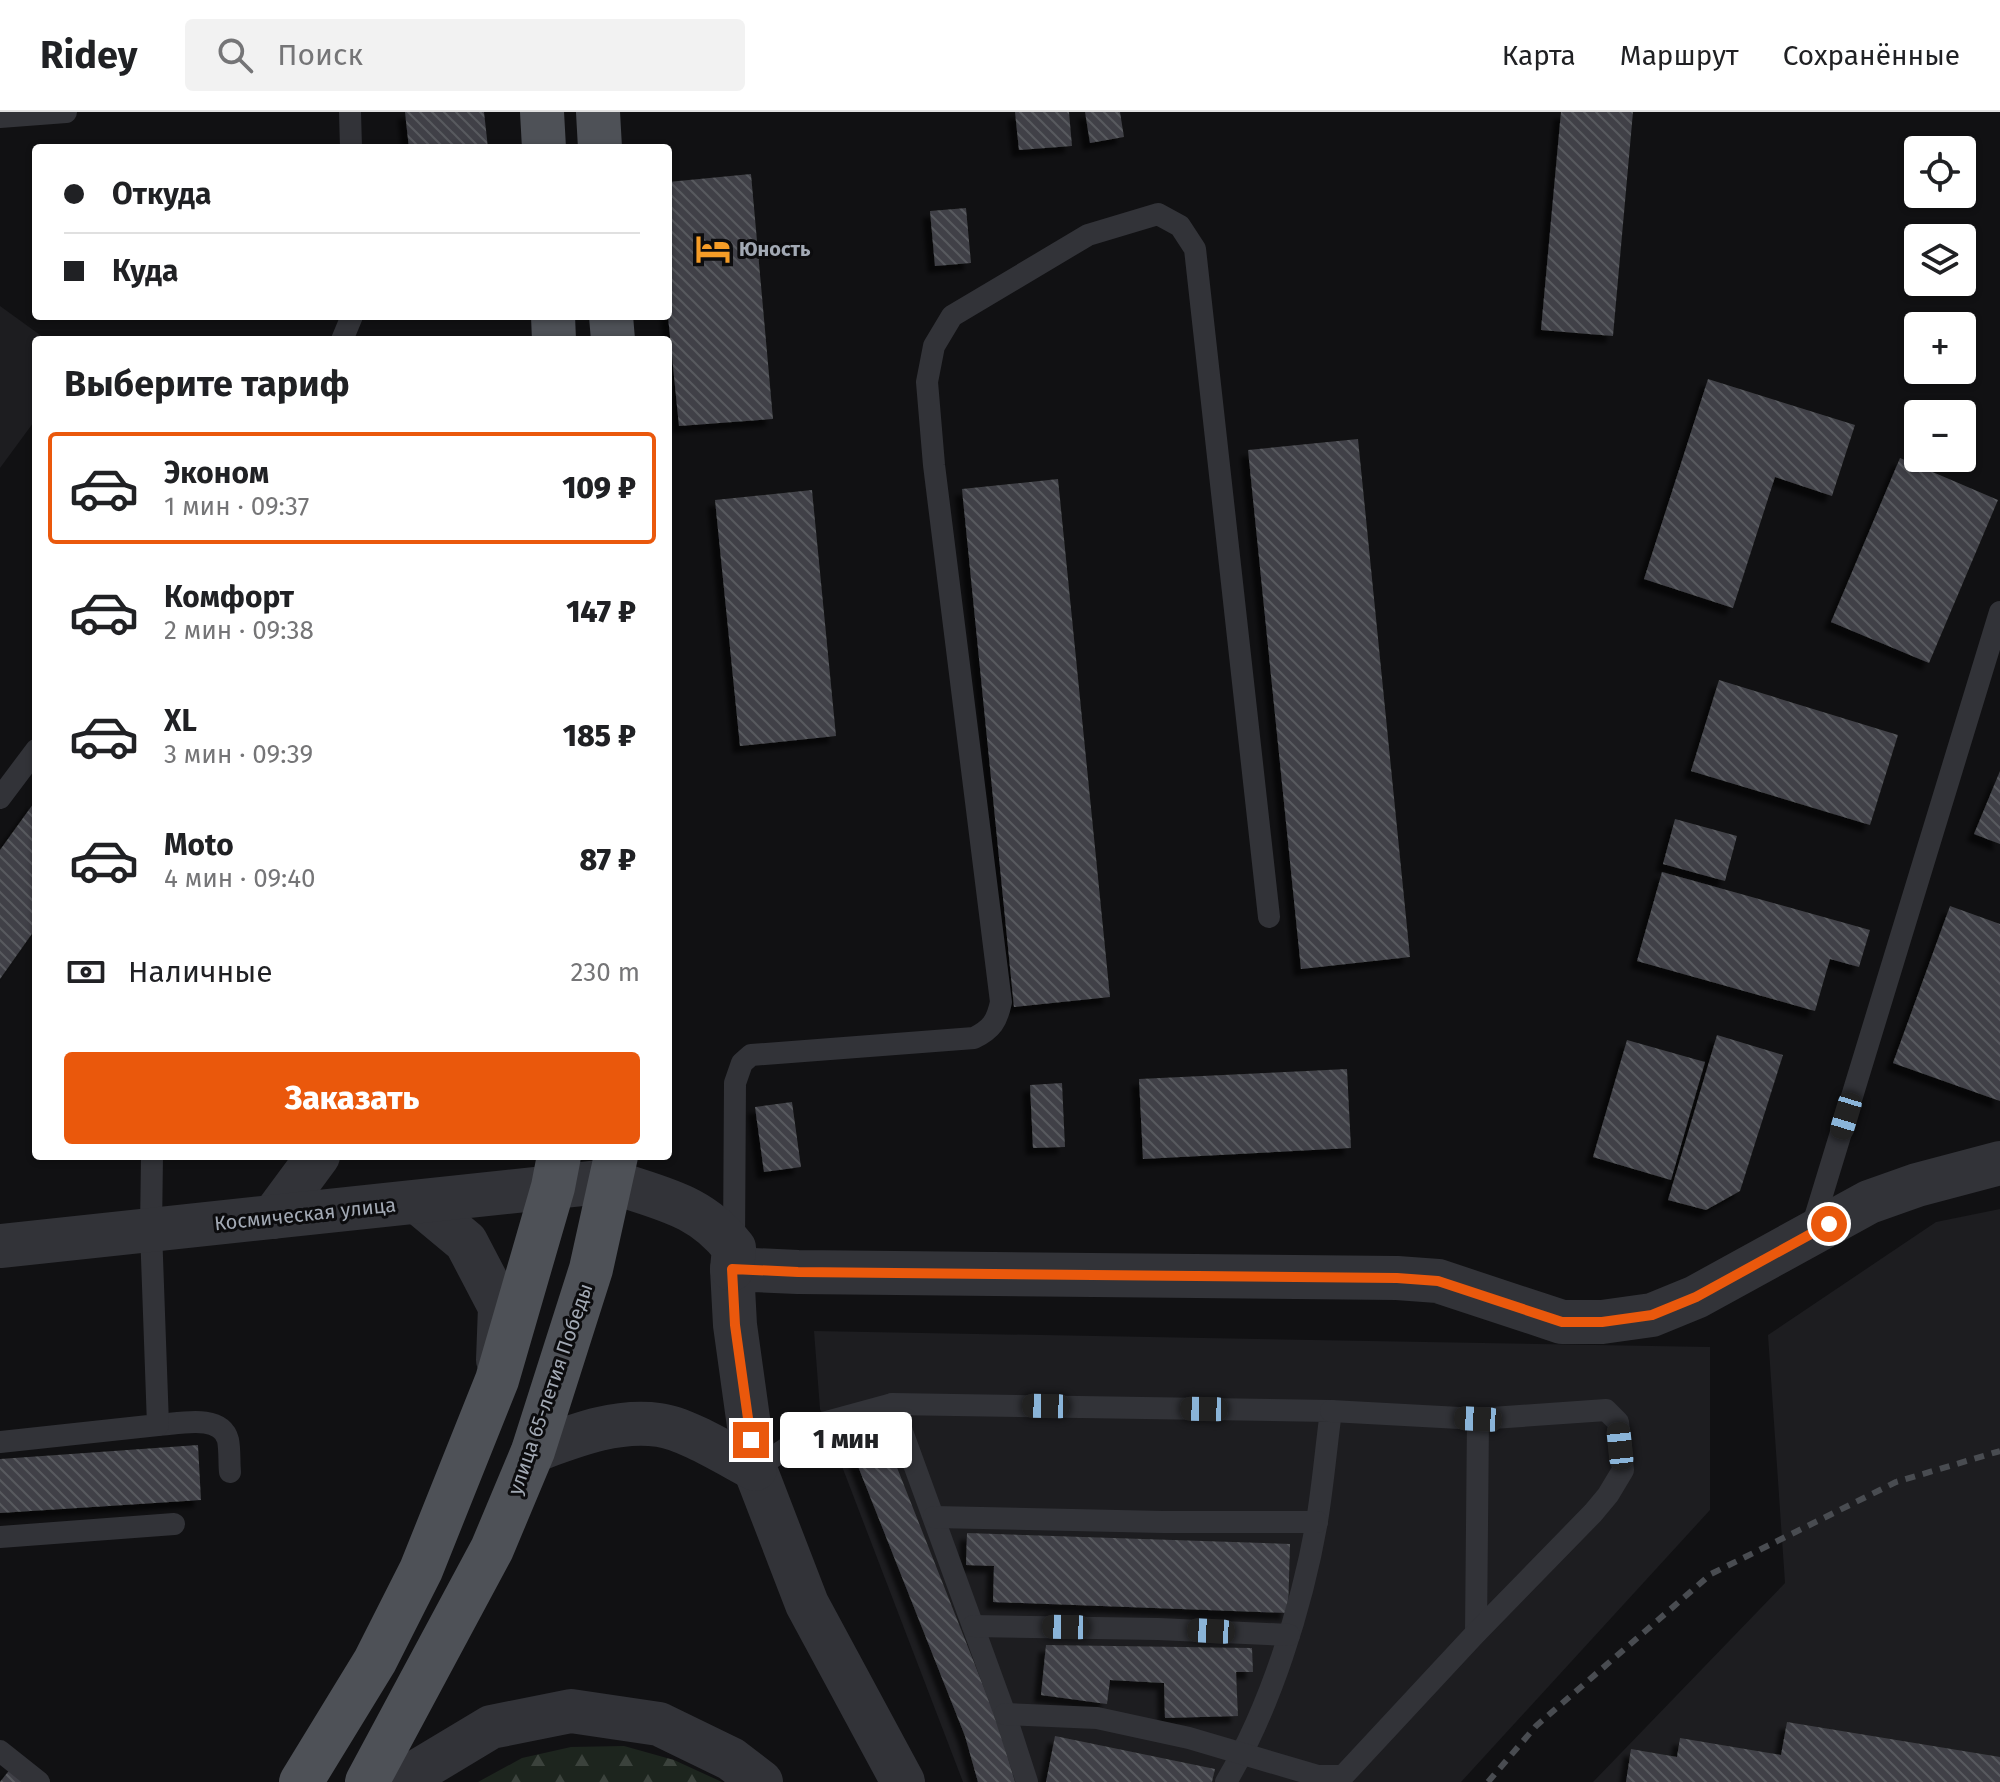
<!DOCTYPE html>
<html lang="ru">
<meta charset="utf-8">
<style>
body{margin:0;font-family:"Fira Sans",sans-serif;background:#f2f2f2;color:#202124;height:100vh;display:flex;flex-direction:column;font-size:30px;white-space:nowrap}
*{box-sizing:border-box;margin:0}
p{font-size:26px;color:#757577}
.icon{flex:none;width:44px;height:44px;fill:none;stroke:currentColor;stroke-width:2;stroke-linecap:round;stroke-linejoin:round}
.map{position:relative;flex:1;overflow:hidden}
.drawer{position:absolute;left:32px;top:224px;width:640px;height:824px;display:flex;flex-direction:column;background:#fff;border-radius:8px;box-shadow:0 2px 6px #0004}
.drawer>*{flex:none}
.guide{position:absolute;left:32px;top:32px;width:640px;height:176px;border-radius:8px;box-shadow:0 2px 6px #0004;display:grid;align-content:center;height:176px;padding:0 32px;background:#fff}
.tools{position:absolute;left:1904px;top:24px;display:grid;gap:16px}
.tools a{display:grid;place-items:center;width:72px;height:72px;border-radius:8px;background:#fff;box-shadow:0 2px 6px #0004;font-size:40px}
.end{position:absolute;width:36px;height:36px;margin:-18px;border:10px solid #ea580c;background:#fff;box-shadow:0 0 0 4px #fff}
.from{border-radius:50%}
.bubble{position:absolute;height:56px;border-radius:8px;background:#fff;box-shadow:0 2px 6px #0004;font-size:26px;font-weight:800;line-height:56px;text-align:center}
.car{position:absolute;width:24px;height:48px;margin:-24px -12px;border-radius:10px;box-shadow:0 0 6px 2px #0007;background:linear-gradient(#222 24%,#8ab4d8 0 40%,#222 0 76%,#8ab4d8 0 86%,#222 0)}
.guide b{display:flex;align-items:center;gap:28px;height:76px;font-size:30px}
.guide b+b{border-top:2px solid #e0e0e0}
.guide i{width:20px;height:20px;background:#202124}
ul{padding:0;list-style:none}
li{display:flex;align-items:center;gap:24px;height:112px;margin:0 16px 12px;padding:0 16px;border:4px solid transparent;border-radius:8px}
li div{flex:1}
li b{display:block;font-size:30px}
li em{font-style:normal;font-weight:800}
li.current{border-color:#ea580c}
li>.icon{width:72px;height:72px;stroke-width:1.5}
h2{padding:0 32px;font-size:36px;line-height:96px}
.pay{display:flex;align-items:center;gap:20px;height:88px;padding:0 32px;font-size:30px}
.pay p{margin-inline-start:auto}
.action{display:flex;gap:16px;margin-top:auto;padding:16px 32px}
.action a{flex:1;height:92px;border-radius:8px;background:#ea580c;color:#fff;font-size:32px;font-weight:800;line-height:92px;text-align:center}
header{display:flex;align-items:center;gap:48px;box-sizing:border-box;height:112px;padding:0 40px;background:#fff;border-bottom:2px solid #e0e0e0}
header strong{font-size:38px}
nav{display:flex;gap:44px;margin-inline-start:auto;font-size:28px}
.search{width:560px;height:72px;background:#f2f2f2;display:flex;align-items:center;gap:20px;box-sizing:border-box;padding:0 28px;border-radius:8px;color:#757577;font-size:30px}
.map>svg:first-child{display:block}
.built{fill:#1d1d20}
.forest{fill:url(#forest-firs)}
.building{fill:url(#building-back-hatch);filter:url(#shadow)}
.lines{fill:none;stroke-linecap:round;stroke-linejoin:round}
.service{stroke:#323338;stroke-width:22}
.minor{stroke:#323338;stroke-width:44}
.tertiary{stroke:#323338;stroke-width:44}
.primary{stroke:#4e5157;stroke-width:44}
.rail{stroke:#494c51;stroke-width:6;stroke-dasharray:10 8;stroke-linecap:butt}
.route{stroke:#ea580c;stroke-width:10}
.labels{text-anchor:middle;stroke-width:6;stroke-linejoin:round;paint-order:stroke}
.poi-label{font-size:20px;font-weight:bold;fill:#a2a9b4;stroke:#0c0c0e;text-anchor:start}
.street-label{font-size:20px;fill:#a2a9b4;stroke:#0c0c0e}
</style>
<header>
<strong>Ridey</strong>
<div class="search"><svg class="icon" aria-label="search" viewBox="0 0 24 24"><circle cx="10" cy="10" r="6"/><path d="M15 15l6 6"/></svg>Поиск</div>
<nav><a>Карта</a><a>Маршрут</a><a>Сохранённые</a></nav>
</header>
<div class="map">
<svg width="2000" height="1670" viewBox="0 0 2000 1670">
<defs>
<pattern id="forest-firs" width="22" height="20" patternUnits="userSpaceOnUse" patternTransform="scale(2)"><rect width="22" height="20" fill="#1d251e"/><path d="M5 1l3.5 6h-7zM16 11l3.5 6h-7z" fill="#3b423c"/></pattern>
<pattern id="building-back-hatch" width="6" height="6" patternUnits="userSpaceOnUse" patternTransform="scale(2)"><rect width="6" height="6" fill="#404146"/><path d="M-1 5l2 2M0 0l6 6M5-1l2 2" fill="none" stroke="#585a5e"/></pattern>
<filter id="shadow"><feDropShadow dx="-7" dy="7" stdDeviation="2" flood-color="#0009"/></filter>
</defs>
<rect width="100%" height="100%" fill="#111113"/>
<g class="built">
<polygon points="0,194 47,228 36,228 36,307 0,356"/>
<polygon points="2000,1097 2000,1670 1593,1670 1785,1471 1768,1223 1936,1110"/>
<polygon points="814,1219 1710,1235 1710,1398 1461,1670 963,1670 820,1297"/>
</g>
<polygon class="forest" points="624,1634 674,1648 722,1670 478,1670 522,1646 571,1635"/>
<g class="building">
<polygon points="405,0 484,0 488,36 409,36"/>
<polygon points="1015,0 1069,0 1072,34 1019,38"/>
<polygon points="1085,0 1120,0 1124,25 1090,31"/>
<polygon points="1561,0 1633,0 1613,224 1541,218"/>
<polygon points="751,62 773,307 679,314 668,204 668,70"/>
<polygon points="966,96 971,151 935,154 930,99"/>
<polygon points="1708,267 1855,313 1832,384 1775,365 1733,496 1644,467"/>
<polygon points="1358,327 1410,845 1301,857 1248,338"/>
<polygon points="1900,346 1998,388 1929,551 1831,510"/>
<polygon points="1058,367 1110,885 1014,895 962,377"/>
<polygon points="812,378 836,624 740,634 715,388"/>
<polygon points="1719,568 1898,623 1870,713 1691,659"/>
<polygon points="2000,659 2000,732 1974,722"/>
<polygon points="36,688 36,816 0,867 0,738"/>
<polygon points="1675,707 1737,724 1725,769 1663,752"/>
<polygon points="1662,760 1870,818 1859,855 1830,847 1815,899 1637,849"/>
<polygon points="1950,794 2000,812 2000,989 1893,951"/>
<polygon points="1717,923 1783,943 1740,1079 1706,1098 1668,1088"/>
<polygon points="1627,928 1705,950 1671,1068 1593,1045"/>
<polygon points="1347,957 1351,1036 1143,1047 1139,967"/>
<polygon points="1062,971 1065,1035 1033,1036 1030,973"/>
<polygon points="792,990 801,1055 764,1060 755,995"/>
<polygon points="881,1315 998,1611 1015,1670 978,1670 965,1624 848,1329"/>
<polygon points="198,1333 201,1388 0,1401 0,1347"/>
<polygon points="967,1421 1290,1432 1288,1501 993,1490 994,1454 966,1453"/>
<polygon points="1046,1533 1252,1536 1253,1560 1236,1560 1238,1604 1165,1606 1164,1571 1110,1568 1107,1592 1041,1583"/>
<polygon points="1787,1610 2000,1645 2000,1670 1626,1670 1631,1637 1677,1645 1680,1626 1781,1643"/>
<polygon points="1055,1624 1215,1657 1212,1670 1046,1670"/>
<polygon points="11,1656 25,1670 0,1670"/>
</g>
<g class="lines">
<g class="service">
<polyline points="350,0 351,36"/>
<polyline points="0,5 66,0"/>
<polyline points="342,228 352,204"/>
<polyline points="0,686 36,638"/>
<polyline points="1810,1122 2000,500"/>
<path d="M 734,1132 L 735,971 L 742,951 L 751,943 L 974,926 C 992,917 997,909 1001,890 L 934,353 L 927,270 L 934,234 L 952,204 L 1088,123 L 1158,102 L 1180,114 L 1195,137 L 1269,805"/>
<polyline points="892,1292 1005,1602 1027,1670"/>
<path d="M 158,1313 C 178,1312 221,1301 228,1328 C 230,1338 229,1350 230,1360"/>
<polyline points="0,1330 158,1313 151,1118 152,1044"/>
<path d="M 755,1357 L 826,1310 L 892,1292 L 1331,1299 C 1326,1336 1323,1373 1317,1409 C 1302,1495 1270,1596 1226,1670"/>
<polyline points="934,1405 1163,1410 1317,1410"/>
<polyline points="0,1425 174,1412"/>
<polyline points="973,1514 1158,1517 1289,1523"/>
<polyline points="1476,1521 1478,1307"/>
<polyline points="1005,1602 1097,1606 1189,1626 1318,1664 1343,1664 1476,1521 1593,1401 1608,1383 1623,1358 1618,1310 1606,1298 1478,1307 1331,1299"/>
<polyline points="0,1639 39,1670"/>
</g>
<g class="minor">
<polyline points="273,1105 318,1044"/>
<polyline points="903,1670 807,1492 755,1357 735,1213 732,1157 798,1160 1397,1166 1438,1169 1562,1210 1602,1210 1652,1203 1696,1185 1869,1090 1917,1073 2000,1051"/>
</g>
<g class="tertiary">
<polyline points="418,1090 466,1130 500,1195 498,1248"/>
<path d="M 0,1134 L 610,1069 C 661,1087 700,1092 734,1136 L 732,1157"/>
<path d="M 533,1339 C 574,1324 615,1307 659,1313 C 685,1316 730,1344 755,1357"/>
<polyline points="406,1670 416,1660 491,1615 571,1599 659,1612 731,1647 761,1670"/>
</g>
<g class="primary">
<polyline points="542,0 544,36"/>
<polyline points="598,0 600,36"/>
<polyline points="553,204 554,228"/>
<polyline points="611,204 613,228"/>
<polyline points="301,1670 375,1549 421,1458 497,1268 553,1075 559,1044"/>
<polyline points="367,1670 492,1437 533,1339 591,1157 616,1044"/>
</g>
<polyline class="rail" points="1488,1670 1536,1614 1711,1462 1896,1370 2000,1339"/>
</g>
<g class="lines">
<polyline class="route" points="751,1328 735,1213 732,1157 798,1160 1397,1166 1438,1169 1562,1210 1602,1210 1652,1203 1696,1185 1829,1112"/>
</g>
<defs>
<g id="hotel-bare" transform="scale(2.76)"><path d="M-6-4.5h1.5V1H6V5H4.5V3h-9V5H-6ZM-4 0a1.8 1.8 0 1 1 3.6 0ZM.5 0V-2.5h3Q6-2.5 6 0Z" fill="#f59c27" stroke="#0c0c0e" stroke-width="2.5" paint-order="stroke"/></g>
</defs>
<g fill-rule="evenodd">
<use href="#hotel-bare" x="713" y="137"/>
</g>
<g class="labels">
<g class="poi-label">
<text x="739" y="144">Юность</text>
</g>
<g class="street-label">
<text transform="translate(305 1102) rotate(-6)" y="7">Космическая улица</text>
<text transform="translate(550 1277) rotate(-71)" y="7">улица 65-летия Победы</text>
</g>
</g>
</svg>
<div class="tools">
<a><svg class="icon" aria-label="locate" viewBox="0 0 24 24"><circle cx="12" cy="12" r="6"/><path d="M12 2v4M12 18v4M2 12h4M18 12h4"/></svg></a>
<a><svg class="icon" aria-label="layers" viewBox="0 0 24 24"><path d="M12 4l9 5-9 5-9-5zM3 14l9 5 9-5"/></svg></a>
<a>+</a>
<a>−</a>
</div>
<i class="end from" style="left:1829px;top:1112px"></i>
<i class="end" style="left:751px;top:1328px"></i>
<div class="bubble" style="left:780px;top:1300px;width:132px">1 мин</div>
<i class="car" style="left:1846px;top:1004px;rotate:197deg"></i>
<i class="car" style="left:1046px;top:1294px;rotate:271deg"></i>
<i class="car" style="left:1204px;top:1297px;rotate:271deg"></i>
<i class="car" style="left:1478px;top:1307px;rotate:273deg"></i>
<i class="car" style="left:1620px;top:1334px;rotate:354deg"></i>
<i class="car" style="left:1066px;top:1515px;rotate:271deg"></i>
<i class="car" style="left:1211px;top:1519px;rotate:273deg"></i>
<div class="guide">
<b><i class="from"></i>Откуда</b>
<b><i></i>Куда</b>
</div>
<section class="drawer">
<h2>Выберите тариф</h2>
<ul>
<li class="current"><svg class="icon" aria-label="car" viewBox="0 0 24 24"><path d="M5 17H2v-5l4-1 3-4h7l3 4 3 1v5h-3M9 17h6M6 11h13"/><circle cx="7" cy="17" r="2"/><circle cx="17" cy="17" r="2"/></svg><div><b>Эконом</b><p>1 мин · 09:37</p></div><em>109 ₽</em></li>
<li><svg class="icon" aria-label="car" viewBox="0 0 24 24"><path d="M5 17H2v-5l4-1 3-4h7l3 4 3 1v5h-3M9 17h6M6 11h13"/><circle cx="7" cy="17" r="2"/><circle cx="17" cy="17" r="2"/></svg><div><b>Комфорт</b><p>2 мин · 09:38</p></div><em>147 ₽</em></li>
<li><svg class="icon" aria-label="car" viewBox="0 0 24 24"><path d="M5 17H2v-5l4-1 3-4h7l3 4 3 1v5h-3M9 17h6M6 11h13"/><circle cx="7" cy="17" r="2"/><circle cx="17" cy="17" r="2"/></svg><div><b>XL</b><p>3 мин · 09:39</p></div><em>185 ₽</em></li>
<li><svg class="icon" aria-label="car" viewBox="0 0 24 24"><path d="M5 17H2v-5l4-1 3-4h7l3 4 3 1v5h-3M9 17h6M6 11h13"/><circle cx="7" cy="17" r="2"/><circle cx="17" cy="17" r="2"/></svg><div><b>Moto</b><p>4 мин · 09:40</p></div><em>87 ₽</em></li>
</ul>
<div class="pay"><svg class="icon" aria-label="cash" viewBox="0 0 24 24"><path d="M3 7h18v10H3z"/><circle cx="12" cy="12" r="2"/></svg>Наличные<p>230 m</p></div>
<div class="action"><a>Заказать</a></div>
</section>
</div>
